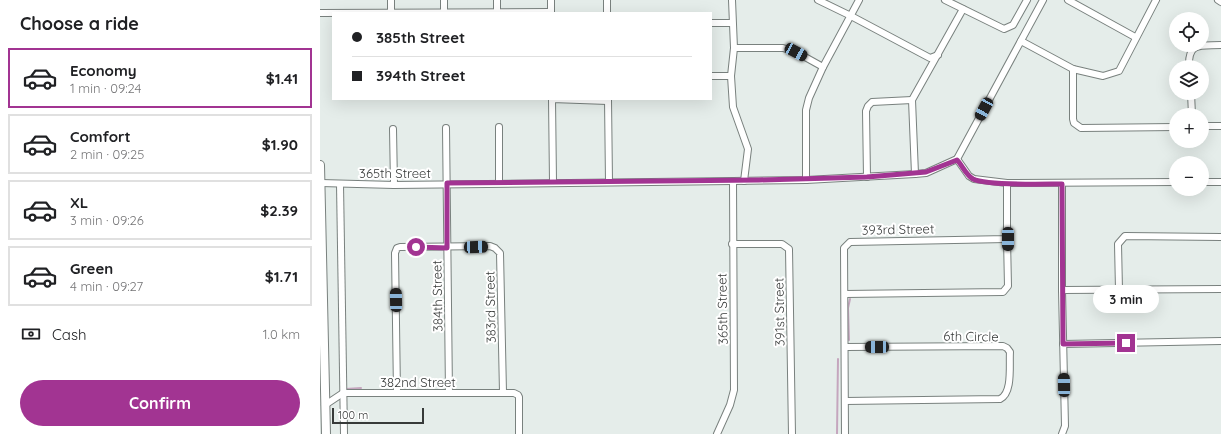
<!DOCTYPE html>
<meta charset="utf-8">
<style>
body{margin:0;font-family:Quicksand,sans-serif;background:#f6f6f6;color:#202124;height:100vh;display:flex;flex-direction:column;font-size:15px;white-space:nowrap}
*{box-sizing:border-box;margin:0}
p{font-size:13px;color:#757577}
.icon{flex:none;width:22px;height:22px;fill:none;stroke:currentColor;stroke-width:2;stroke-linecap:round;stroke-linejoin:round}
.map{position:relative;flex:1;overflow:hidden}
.side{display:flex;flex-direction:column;background:#fff;width:320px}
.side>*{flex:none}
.top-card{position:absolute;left:12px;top:12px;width:380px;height:88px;border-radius:0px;box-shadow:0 4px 16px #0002;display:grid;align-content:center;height:88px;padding:0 20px;background:#fff}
.fabs{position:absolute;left:849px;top:12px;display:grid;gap:8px}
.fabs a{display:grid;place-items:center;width:40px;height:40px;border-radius:50%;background:#fff;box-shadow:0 4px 16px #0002;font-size:20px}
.scale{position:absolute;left:12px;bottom:10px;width:92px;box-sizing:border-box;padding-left:4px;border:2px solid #373a39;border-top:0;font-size:11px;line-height:14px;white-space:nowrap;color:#373a39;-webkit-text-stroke:3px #fff;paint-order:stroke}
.end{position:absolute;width:18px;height:18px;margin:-9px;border:5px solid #a23492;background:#fff;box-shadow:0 0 0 2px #fff}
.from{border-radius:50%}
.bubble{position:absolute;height:28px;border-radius:14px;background:#fff;box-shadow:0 4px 16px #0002;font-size:13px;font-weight:800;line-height:28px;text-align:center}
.car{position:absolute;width:12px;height:24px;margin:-12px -6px;border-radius:5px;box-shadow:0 0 3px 1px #0007;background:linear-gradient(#222 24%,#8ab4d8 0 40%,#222 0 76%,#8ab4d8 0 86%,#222 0)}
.top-card b{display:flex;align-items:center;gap:14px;height:38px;font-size:15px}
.top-card b+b{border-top:1px solid #e0e0e0}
.top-card i{width:10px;height:10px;background:#202124}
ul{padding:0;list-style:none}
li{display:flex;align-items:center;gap:12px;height:60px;margin:0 8px 6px;padding:0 12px;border:2px solid #e0e0e0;border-radius:0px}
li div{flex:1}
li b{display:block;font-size:15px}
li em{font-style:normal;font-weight:800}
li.current{border-color:#a23492}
li>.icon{width:36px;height:36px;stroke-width:1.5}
h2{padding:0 20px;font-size:18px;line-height:48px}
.pay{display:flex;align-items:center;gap:10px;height:44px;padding:0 20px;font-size:15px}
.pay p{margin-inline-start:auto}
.button{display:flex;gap:8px;margin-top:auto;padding:8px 20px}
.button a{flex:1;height:46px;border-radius:24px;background:#a23492;color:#fff;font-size:16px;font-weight:800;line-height:46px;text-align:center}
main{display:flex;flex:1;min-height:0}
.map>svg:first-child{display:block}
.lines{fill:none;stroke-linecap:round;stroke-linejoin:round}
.stream{stroke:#c5a6be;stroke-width:2}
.street-casing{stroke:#79817e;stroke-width:8}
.secondary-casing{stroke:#79817e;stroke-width:10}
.street{stroke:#fff;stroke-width:6}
.secondary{stroke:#fff;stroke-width:8}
.route{stroke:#a23492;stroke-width:5}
.labels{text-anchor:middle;stroke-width:4;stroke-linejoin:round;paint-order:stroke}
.street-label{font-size:13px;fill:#373a39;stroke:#fff}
</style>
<main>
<section class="side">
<h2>Choose a ride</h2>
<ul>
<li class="current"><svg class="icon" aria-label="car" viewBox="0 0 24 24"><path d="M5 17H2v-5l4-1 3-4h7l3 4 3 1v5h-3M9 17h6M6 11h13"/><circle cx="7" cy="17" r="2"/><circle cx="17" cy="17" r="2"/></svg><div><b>Economy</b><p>1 min · 09:24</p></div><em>$1.41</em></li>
<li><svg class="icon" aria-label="car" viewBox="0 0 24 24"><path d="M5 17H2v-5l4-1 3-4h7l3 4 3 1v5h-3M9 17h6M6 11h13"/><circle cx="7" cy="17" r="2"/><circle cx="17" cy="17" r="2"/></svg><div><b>Comfort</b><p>2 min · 09:25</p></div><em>$1.90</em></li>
<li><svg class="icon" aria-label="car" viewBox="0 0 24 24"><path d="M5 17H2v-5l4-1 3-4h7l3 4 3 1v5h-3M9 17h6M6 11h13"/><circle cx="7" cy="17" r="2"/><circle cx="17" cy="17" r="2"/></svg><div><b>XL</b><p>3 min · 09:26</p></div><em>$2.39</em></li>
<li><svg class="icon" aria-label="car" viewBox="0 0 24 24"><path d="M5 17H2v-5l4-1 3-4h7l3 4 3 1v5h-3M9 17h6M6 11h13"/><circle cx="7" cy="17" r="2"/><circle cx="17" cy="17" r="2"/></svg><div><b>Green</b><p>4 min · 09:27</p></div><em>$1.71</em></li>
</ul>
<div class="pay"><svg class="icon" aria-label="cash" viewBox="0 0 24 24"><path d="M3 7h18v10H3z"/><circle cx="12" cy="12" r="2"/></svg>Cash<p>1.0 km</p></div>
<div class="button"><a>Confirm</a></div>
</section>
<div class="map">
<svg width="901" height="434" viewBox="0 0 901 434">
<rect width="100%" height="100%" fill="#e5edea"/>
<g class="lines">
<g class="stream">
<polyline points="529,340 528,308 530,299"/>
<polyline points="26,389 41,388"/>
<polyline points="517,434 518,359"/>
</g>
<g class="street-casing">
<g id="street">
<polyline points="71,0 71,13"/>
<polyline points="124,0 124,13"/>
<polyline points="177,0 177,13"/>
<polyline points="231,0 231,13"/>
<polyline points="287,0 287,13"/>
<polyline points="412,0 414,48 411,76 413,107 428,149 424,181"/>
<polyline points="498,0 531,16 610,58 618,55"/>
<polyline points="625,0 684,29 693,25 707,0"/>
<polyline points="748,0 815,37"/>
<polyline points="898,0 901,2"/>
<polyline points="0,13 231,12"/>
<polyline points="391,23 412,23"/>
<polyline points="701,41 753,69 783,76 799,71 836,0"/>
<polyline points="414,48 463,48 476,52 503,67"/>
<path d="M 869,67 C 868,41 881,46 901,45"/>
<polyline points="753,69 753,119 754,123 761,128 856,127"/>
<polyline points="391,76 411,76"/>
<polyline points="871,93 872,115"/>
<polyline points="288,99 289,182"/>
<polyline points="882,126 901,126"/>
<polyline points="179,127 179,183"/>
<polyline points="126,128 129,393"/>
<polyline points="73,129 74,185"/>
<polyline points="637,159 723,0"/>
<polyline points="595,174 592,100 643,9"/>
<polyline points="547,177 546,111 548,106 552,102 592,100"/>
<polyline points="486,180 486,110 489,98 503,67 539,0"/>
<polyline points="233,182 232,99 288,101"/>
<polyline points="882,182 901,182"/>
<polyline points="1,183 74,185 413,181 486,180 595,174 606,173 637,159 649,176 654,179 687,183"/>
<polyline points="20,184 24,434"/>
<polyline points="742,184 742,290 745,426 742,434"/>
<polyline points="412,244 462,244 469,249 472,434"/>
<polyline points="742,290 901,289"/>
<polyline points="799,290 798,244 805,236 901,237"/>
<polyline points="525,294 683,292 688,286 687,239"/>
<polyline points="743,344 901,341"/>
<polyline points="77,393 75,253 77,248 80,247 170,246 175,248 180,253 183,392"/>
<path d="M 525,401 L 680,399 C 693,393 689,365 690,352 L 687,348 L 683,346 L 525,347"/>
<polyline points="5,405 23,393 194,393 198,395 199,397 199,434"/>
<polyline points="397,434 410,405 414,390 413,181"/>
<polyline points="525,434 524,248 530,242 687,239 687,183 856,182"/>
</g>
</g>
<g class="secondary-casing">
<polyline id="secondary" points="0,165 6,434"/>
</g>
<use href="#street" class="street"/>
<use href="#secondary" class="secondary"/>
</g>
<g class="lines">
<path class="route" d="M 96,247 L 127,248 L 127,183 L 439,180 L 547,177 L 606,172 L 637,160 C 642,165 646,175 653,179 C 666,186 724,184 742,184 L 743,344 L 806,343"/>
</g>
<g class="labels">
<g class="street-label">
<text x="75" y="178">365th Street</text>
<text transform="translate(578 229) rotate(-1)" y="5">393rd Street</text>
<text transform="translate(117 296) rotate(-91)" y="5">384th Street</text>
<text transform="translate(170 307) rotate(-91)" y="5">383rd Street</text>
<text transform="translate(402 309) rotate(-91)" y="5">365th Street</text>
<text transform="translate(459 312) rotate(-91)" y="5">391st Street</text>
<text transform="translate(651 336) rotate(1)" y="5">6th Circle</text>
<text x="98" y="387">382nd Street</text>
</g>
</g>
</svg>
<div class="fabs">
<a><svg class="icon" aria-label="locate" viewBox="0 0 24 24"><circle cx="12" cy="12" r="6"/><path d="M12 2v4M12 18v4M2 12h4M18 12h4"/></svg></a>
<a><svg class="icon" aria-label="layers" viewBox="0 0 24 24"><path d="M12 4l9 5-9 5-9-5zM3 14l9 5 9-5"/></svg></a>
<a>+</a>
<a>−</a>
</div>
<div class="scale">100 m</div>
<i class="end from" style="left:96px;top:247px"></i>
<i class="end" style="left:806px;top:343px"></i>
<div class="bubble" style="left:773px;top:285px;width:66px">3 min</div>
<i class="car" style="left:476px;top:52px;rotate:118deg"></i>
<i class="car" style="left:664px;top:109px;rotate:208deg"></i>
<i class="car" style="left:688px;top:239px;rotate:180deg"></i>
<i class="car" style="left:156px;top:247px;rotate:88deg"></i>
<i class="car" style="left:76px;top:300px;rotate:359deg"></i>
<i class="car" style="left:557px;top:347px;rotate:270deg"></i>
<i class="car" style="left:744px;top:385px;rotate:359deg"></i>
<div class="top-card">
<b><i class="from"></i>385th Street</b>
<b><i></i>394th Street</b>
</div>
</div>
</main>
